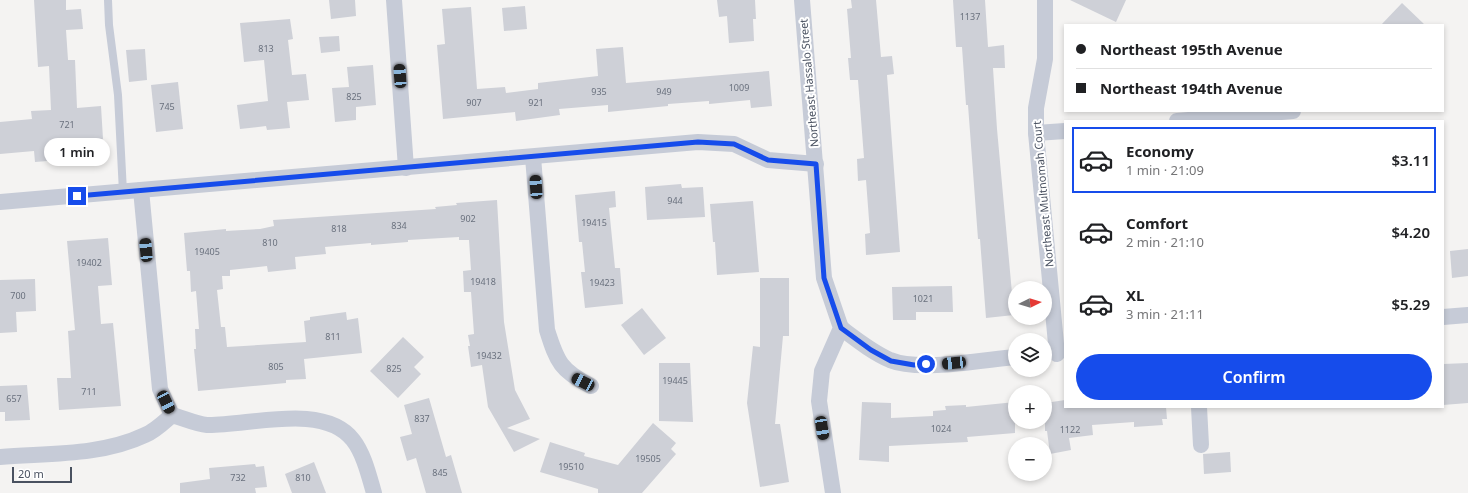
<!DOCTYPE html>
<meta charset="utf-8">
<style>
body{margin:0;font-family:"Noto Sans",sans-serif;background:#f2f2f2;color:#202124;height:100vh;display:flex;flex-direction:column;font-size:15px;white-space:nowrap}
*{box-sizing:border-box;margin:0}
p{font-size:13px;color:#757577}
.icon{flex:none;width:22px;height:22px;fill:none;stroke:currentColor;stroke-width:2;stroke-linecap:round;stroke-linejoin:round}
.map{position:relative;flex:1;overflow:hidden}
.sheet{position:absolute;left:1064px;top:120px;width:380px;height:288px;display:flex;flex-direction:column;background:#fff;border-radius:0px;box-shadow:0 2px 6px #0003}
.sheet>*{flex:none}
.top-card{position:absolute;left:1064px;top:24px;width:380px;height:88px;border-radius:0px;box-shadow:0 2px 6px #0003;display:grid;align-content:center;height:88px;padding:0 12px;background:#fff}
.needle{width:26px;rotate:85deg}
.tools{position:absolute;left:1008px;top:281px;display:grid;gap:8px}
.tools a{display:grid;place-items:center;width:44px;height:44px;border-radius:50%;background:#fff;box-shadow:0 2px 6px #0003;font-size:20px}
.scale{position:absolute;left:12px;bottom:10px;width:60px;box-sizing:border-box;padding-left:4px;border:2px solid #495160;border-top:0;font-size:11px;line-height:14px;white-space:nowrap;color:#495160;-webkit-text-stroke:3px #fff;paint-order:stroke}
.end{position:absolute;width:18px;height:18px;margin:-9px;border:5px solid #164ceb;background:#fff;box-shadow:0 0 0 2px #fff}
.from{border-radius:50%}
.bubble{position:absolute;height:28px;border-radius:14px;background:#fff;box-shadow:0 2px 6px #0003;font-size:13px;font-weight:600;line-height:28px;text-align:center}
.car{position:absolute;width:12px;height:24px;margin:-12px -6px;border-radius:5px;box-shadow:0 0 3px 1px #0007;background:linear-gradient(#222 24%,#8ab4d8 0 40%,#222 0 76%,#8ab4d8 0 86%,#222 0)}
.top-card b{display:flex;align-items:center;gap:14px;height:38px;font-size:15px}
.top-card b+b{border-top:1px solid #e0e0e0}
.top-card i{width:10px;height:10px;background:#202124}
ul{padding:7px 0 0;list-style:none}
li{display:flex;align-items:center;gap:12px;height:66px;margin:0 8px 6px;padding:0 4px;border:2px solid transparent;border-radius:0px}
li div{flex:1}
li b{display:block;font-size:15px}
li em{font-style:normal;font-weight:600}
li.active{border-color:#164ceb}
li>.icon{width:36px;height:36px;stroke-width:1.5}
.cta{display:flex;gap:8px;margin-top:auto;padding:8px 12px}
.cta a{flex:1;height:46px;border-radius:24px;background:#164ceb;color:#fff;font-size:16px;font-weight:600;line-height:46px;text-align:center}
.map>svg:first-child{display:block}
.building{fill:#ced0d7}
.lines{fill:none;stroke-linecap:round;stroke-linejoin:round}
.service{stroke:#c6cbd7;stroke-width:8}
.minor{stroke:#c6cbd7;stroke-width:16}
.route{stroke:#164ceb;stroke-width:5}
.labels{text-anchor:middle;stroke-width:4;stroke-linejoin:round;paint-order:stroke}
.number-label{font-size:9px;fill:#6a717e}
.street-label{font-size:11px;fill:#495160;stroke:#fff}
</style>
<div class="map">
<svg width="1468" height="493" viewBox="0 0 1468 493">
<rect width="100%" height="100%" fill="#f4f3f2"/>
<g class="building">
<polygon points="34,0 66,0 66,10 81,9 83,29 66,30 68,60 75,60 77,108 101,106 103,139 58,142 60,160 35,162 34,151 0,154 0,122 32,119 31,111 51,110 49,66 38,67"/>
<polygon points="329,0 355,0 356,16 331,19"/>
<polygon points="717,0 755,0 756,19 753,19 754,41 729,43 727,16 719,17"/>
<polygon points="851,0 876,0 881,57 892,56 894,74 887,75 900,252 866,255 865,234 870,233 866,180 858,181 857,159 864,158 858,80 850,80 848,58 851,58 847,9 852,8"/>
<polygon points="953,0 985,0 988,47 1004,45 1005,68 993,68 997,129 1014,315 986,318 980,239 978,239 968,105 966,105 962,47 956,47"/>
<polygon points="1070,0 1126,0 1116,22"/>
<polygon points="1402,3 1425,25 1381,25"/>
<polygon points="525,6 527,29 504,31 502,8"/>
<polygon points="471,7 477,89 505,87 506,93 538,89 538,83 598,76 596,49 623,47 626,83 769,71 772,106 751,108 750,100 709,104 709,101 668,104 668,106 608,112 608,105 559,109 560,115 516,121 515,112 443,119 437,45 445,44 442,9"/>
<polygon points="290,19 293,39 288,40 292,75 306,74 309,100 287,102 290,128 267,130 266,126 240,129 237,105 268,101 264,60 244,62 240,23"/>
<polygon points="339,36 340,51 321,53 319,37"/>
<polygon points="145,49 147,80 129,82 126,50"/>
<polygon points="373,65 376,105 356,107 356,120 335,122 332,88 349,87 347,67"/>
<polygon points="178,82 183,129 156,132 151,85"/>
<polygon points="681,184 682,188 703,187 705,217 647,220 645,187"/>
<polygon points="615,191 616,207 609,208 615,268 620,268 623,304 585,308 581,272 585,272 582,242 579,242 575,195"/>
<polygon points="497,200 504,322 515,390 530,419 507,428 540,439 514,452 488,407 482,365 471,367 468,346 470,346 468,335 474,334 471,292 464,292 463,271 471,270 469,240 459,240 459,237 408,240 408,242 371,245 371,243 325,247 326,254 295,257 296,269 268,272 267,266 230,270 230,276 222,276 223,289 217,290 221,327 225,327 227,347 306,342 304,321 310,320 310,317 346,312 347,320 358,318 362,353 304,359 306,379 286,380 286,383 198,391 194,349 196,349 195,329 199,329 196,291 191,292 190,271 187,271 184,233 226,229 226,231 260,229 274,226 273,220 436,209 435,207 457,205 456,203"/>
<polygon points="753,201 759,272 717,275 715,242 713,242 710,204"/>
<polygon points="108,238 112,285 98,286 101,324 113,323 121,406 59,410 57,378 71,378 68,331 75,330 67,241"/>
<polygon points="1468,249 1468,276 1452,278 1450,251"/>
<polygon points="760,278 789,278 789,336 783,336 775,424 780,424 789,482 760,487 747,403 753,346 760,347"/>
<polygon points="35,279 36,311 16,312 17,332 0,333 0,280"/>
<polygon points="952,286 953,312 916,312 916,320 893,320 892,287"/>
<polygon points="642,308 666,338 644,355 621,325"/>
<polygon points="403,337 424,357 414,367 421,374 398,398 370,371"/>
<polygon points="659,363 690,363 693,422 659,421"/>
<polygon points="1468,363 1468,403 1443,405 1443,364"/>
<polygon points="27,385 30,420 5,421 5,412 0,412 0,386"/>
<polygon points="429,398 446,457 451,455 462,493 426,493 416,458 407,461 400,437 412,434 404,405"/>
<polygon points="1065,400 1065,407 1166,407 1167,419 1162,419 1163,425 1134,427 1134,422 1092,425 1093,435 1069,438 1071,450 1050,454 1047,431 1045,431 1045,403"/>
<polygon points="862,402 891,403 891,418 933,416 933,411 946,410 945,406 966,405 966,407 1015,402 1015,433 967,437 968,442 889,446 889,462 859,460"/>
<polygon points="653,423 676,443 671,449 676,454 642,493 598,493 598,489 540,472 550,442 585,453 584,456 618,465"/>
<polygon points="1230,452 1231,472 1204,474 1203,454"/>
<polygon points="314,462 326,493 292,493 285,474"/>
<polygon points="255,464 256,467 264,466 267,487 255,488 256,493 180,493 180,483 210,479 209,468"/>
</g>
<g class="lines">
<polyline class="service" points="108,0 109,25 118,95 123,192"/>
<g class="minor">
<polyline points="394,0 406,168"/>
<polyline points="802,0 824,278 841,328 822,371 819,401 833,493"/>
<polyline points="1045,0 1045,59 1036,108 1036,133 1057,354"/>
<polyline points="1177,121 1293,111"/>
<polyline points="1036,133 1065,131"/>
<path d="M 533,157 L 547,330 C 557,362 561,371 591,386"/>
<polyline points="141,190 160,389 172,415"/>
<polyline points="0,202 698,142 734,144 768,160 816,164"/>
<polyline points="1443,317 1468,315"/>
<path d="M 841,328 C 857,340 872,352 890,360 C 919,372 982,360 1015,357"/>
<polyline points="1199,407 1201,445"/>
<path d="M 0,457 C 47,453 101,456 145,435 C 155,431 164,422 172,415 C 183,418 196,424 207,425 C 248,426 324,402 353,440 C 364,454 369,476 374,493"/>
</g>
</g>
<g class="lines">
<polyline class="route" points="77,196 698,142 734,144 768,160 816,164 824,278 841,328 871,350 891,361 914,365 926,364"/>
</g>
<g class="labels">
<g class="number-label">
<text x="970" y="20">1137</text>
<text x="266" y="52">813</text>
<text x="739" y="91">1009</text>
<text x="599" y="95">935</text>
<text x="664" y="95">949</text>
<text x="354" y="100">825</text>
<text x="474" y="106">907</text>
<text x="536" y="106">921</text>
<text x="167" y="110">745</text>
<text x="67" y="128">721</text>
<text x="675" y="204">944</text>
<text x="468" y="222">902</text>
<text x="594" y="226">19415</text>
<text x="399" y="229">834</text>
<text x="339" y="232">818</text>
<text x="270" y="246">810</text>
<text x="207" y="255">19405</text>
<text x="89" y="266">19402</text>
<text x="483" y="285">19418</text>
<text x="602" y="286">19423</text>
<text x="18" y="299">700</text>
<text x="923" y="302">1021</text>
<text x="333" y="340">811</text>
<text x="489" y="359">19432</text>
<text x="276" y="370">805</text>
<text x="394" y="372">825</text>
<text x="675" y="384">19445</text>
<text x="89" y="395">711</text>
<text x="14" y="402">657</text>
<text x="422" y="422">837</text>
<text x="941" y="432">1024</text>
<text x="1070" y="433">1122</text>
<text x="648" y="462">19505</text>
<text x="571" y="470">19510</text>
<text x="440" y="476">845</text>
<text x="238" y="481">732</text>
<text x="303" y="481">810</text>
</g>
<g class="street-label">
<text transform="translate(809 83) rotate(-95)" y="4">Northeast Hassalo Street</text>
<text transform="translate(1043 194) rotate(-95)" y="4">Northeast Multnomah Court</text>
</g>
</g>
</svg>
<div class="tools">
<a><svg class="needle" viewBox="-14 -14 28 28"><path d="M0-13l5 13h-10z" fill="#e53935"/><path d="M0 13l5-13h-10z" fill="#757577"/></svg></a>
<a><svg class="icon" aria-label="layers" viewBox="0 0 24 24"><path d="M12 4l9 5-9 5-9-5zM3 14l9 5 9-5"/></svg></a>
<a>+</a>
<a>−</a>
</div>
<div class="scale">20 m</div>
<i class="end from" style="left:926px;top:364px"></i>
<i class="end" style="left:77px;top:196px"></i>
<div class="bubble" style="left:44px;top:138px;width:66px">1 min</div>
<i class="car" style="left:400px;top:76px;rotate:356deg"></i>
<i class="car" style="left:536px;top:187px;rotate:356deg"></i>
<i class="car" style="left:146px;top:250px;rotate:355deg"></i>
<i class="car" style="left:954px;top:363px;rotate:265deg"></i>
<i class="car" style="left:583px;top:382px;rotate:297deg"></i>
<i class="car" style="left:166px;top:402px;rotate:154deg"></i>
<i class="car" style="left:822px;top:428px;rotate:171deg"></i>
<div class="top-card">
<b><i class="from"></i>Northeast 195th Avenue</b>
<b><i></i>Northeast 194th Avenue</b>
</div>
<section class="sheet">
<ul>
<li class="active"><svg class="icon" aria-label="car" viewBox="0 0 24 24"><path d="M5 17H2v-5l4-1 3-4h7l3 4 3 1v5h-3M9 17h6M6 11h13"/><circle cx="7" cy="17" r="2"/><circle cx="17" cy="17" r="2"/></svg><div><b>Economy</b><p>1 min · 21:09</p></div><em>$3.11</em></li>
<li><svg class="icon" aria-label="car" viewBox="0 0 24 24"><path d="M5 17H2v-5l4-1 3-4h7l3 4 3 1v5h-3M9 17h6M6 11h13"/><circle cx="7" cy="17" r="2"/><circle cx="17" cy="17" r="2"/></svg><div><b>Comfort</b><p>2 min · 21:10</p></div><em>$4.20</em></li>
<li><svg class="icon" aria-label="car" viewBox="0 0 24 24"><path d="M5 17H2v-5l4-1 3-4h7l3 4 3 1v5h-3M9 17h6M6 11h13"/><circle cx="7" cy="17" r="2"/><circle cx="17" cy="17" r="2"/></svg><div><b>XL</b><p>3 min · 21:11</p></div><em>$5.29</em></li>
</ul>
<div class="cta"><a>Confirm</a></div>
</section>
</div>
